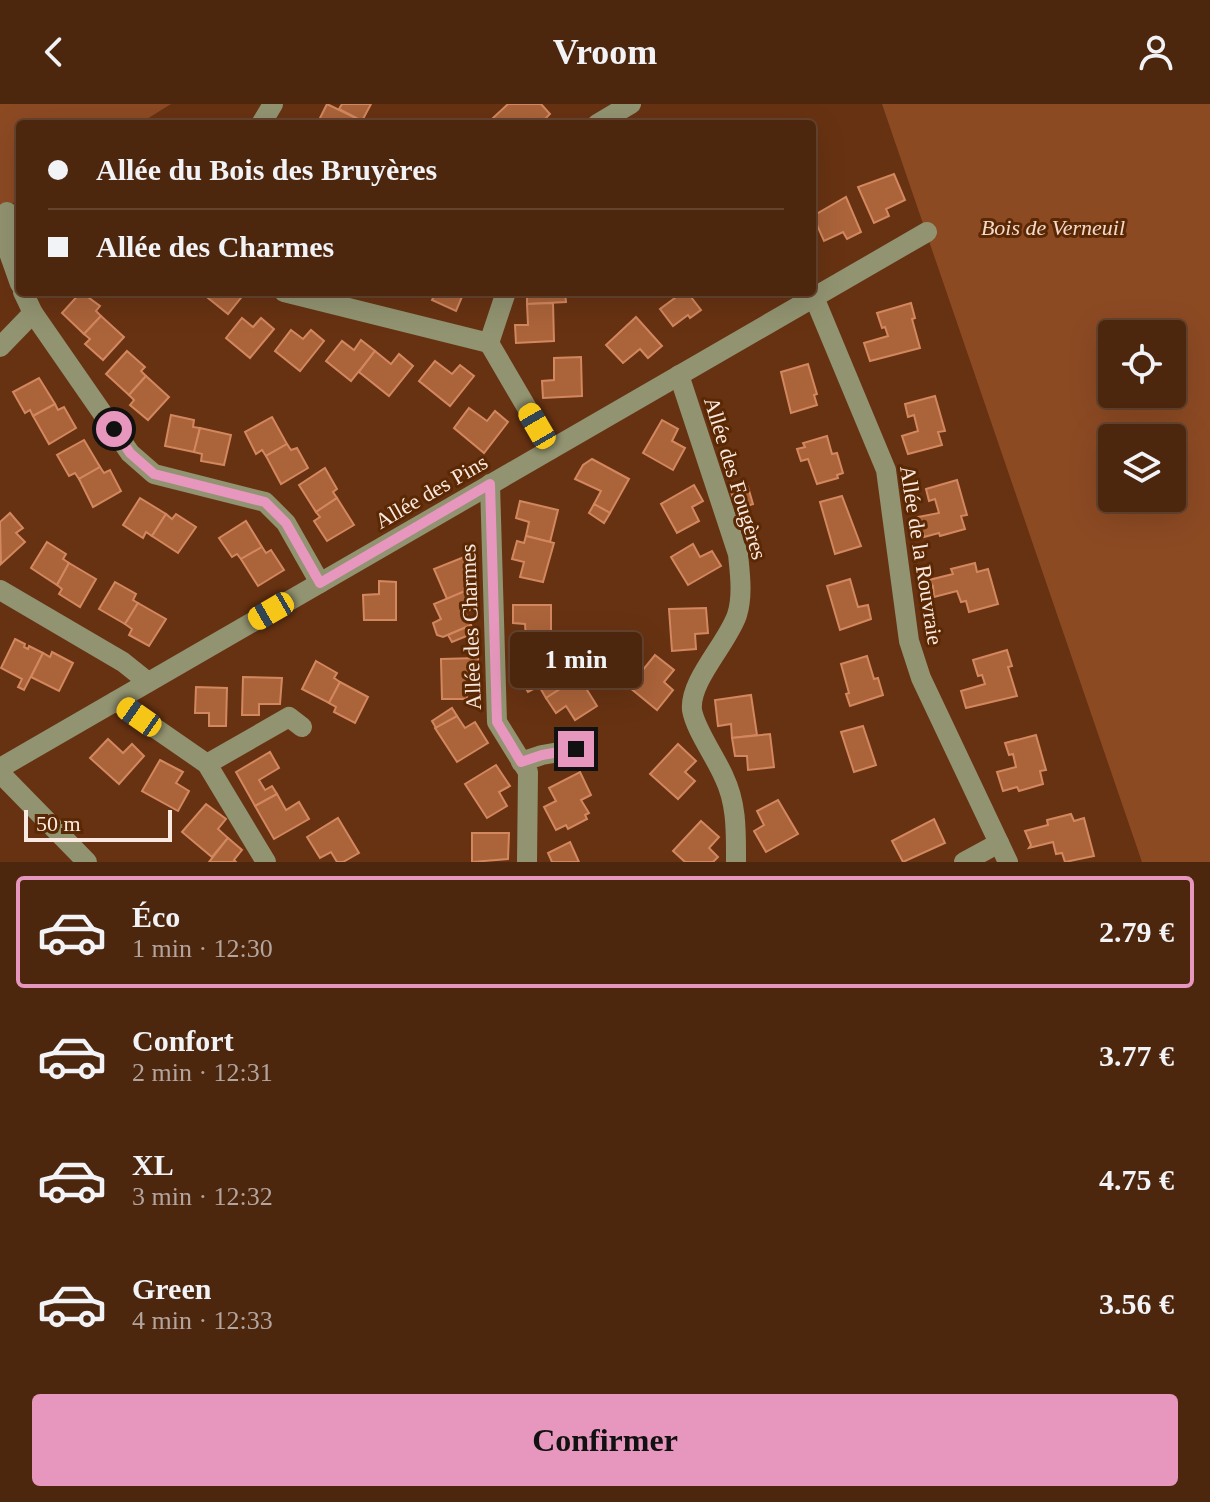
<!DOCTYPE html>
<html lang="fr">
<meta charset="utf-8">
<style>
body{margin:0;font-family:Georgia,serif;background:#542e17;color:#f1f3f6;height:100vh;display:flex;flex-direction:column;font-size:30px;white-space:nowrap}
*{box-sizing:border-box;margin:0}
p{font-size:26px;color:#b3a59e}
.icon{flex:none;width:44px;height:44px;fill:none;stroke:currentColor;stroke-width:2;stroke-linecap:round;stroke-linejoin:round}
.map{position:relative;height:758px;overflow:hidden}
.details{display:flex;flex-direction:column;background:#4d260e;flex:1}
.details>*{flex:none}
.hud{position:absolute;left:16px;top:16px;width:800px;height:176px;border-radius:8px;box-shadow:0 8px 32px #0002,0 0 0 2px #64432e;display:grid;align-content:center;height:176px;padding:0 32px;background:#4d260e}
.tools{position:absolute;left:1098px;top:216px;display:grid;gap:16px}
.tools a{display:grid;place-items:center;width:88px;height:88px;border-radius:8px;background:#4d260e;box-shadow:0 8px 32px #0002,0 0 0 2px #64432e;font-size:40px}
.scale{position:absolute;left:24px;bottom:20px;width:148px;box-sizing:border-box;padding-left:8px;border:4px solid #fae9e0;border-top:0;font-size:22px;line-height:28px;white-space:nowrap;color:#fae9e0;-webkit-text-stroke:6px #5b2804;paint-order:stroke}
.end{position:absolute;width:36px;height:36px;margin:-18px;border:10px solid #e797bd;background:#111;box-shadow:0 0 0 4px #111}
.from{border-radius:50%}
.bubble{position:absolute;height:56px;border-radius:8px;background:#4d260e;box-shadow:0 8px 32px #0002,0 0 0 2px #64432e;font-size:26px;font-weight:700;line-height:56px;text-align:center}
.car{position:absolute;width:24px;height:48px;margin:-24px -12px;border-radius:10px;box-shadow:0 0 6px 2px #0007;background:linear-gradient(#f5c518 24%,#345 0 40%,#f5c518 0 76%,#345 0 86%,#f5c518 0)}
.hud b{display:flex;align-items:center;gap:28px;height:76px;font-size:30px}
.hud b+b{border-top:2px solid #64432e}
.hud i{width:20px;height:20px;background:#f1f3f6}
ul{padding:14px 0 0;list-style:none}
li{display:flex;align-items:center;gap:24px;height:112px;margin:0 16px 12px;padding:0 16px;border:4px solid transparent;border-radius:8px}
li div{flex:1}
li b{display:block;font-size:30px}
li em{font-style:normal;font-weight:700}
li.selected{border-color:#e797bd}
li>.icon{width:72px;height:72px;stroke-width:1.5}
.action{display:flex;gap:16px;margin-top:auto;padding:16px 32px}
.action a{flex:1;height:92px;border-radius:8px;background:#e797bd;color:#111;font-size:32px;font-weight:700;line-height:92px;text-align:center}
header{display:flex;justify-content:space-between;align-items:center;height:104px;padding:0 32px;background:#4d260e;font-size:36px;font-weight:700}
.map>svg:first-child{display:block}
.green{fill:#8c4a23;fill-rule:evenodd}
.building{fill:#ab633a;stroke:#d3875e;stroke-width:2}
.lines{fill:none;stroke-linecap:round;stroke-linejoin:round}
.minor{stroke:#929370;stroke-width:20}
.route{stroke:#e797bd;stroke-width:10}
.labels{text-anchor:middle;stroke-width:6;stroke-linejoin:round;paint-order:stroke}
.park-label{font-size:22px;font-style:italic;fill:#f3dacd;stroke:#5b2804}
.street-label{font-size:22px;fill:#fae9e0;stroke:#5b2804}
</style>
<header><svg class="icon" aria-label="back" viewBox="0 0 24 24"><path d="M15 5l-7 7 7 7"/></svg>Vroom<svg class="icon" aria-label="person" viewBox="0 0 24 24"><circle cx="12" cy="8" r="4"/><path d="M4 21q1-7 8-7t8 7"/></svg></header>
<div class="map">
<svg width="1210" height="758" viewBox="0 0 1210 758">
<rect width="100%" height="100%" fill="#673212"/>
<g class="green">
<polygon points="0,0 171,0 139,20 20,20 20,95 0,107"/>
<path d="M 882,0 L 1210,0 L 1210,758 L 1142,758 ZM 1112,230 L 1172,230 L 1172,290 L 1112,290 ZM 1112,334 L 1172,334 L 1172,394 L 1112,394 Z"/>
</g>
<g class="building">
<polygon points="327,0 362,17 360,20 317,20"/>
<polygon points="342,0 371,0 362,17 339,5"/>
<polygon points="508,0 541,0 550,10 540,20 533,15 527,20 499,20 493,14"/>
<polygon points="894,70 905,96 886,105 889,112 874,119 858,83"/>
<polygon points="846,93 861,128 847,135 843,128 824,137 813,112"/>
<polygon points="81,188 100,202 96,207 101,212 84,230 62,209"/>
<polygon points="204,188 241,188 244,190 228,210 203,190"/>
<polygon points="436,188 464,188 456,207 432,196"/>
<polygon points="527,188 565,188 566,198 527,200"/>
<polygon points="683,188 687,188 701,206 690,214 688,211 673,222 660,205"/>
<polygon points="553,199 554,237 516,239 515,221 528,221 527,200"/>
<polygon points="911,199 915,214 912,215 920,244 870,257 864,239 888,232 885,223 882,224 877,209"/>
<polygon points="101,212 124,233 103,256 85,240 90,235 84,230"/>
<polygon points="636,213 662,242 648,254 640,245 623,259 606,241"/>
<polygon points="242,214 253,223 261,214 274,225 250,254 226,234"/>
<polygon points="291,226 303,235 311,226 324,237 300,267 275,247"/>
<polygon points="361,236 375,247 351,277 326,257 342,237 354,246"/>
<polygon points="127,247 145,263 141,267 146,272 129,291 106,270"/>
<polygon points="375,247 391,260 399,250 413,262 389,292 359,268"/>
<polygon points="581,253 582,292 543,294 542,277 554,276 554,254"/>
<polygon points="435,257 452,270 460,261 474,272 450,302 419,277"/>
<polygon points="808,260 817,290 814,291 817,301 791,309 781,268"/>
<polygon points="146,272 169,293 148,316 130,301 134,296 129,291"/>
<polygon points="39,274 55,300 33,312 30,306 25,309 13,288"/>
<polygon points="935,292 945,327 938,328 942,341 908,350 902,332 918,327 914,311 908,313 905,300"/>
<polygon points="55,300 58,306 64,303 76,324 49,340 33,312"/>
<polygon points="469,304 487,317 495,307 508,318 484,349 454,324"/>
<polygon points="171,311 194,316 193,323 200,324 194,348 165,342"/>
<polygon points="272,313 287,340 266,352 262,346 256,350 245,328"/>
<polygon points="662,316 678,325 672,337 685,344 673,366 643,349"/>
<polygon points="200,324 231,331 224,361 201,357 202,350 194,348"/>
<polygon points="827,332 832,350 837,349 843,369 837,371 838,374 817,380 808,355 801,357 797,345 805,343 803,339"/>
<polygon points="84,336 100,363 79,375 75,369 69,372 57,351"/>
<polygon points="287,340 291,346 297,344 308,364 281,380 266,352"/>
<polygon points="592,355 629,375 610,409 594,400 601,387 575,375 583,361"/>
<polygon points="100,363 104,369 110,366 121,387 93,403 79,375"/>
<polygon points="325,364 337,385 333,388 337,394 316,408 299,381"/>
<polygon points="957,376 967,411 961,412 965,425 940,432 939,429 924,433 918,413 939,409 935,395 929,397 926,385"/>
<polygon points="694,381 703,397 692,403 699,417 677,429 661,400"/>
<polygon points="748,383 753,400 737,405 731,388"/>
<polygon points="842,392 861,442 835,450 820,398"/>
<polygon points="140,394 166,410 152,432 146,428 143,434 123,421"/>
<polygon points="337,394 354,421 327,437 314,417 320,413 316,408"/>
<polygon points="520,397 558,406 550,438 526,432 529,418 516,414"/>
<polygon points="594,400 610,409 604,419 589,409"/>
<polygon points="10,409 23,424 16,429 25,438 1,460 0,418"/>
<polygon points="166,410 172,415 176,410 196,423 178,449 152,432"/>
<polygon points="246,417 262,443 241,455 237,450 232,453 219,434"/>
<polygon points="526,432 554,439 543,478 520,473 524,458 512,455 517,437 524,439"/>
<polygon points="47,438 66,450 63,455 69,459 57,481 31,464"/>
<polygon points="693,440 700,453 712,447 721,462 688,481 671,453"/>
<polygon points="262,443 266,449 271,446 284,466 258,482 241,455"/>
<polygon points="469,451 477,467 465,472 470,485 447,495 434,465"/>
<polygon points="69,459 96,475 80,503 59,490 62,485 57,481"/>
<polygon points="975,459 977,468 988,465 998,500 969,508 966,497 961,498 957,487 934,493 933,482 929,476 953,470 951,465"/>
<polygon points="850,475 858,503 868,501 871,515 840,526 827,482"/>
<polygon points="379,477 396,478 396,516 364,516 363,491 379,490"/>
<polygon points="115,478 136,490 133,496 138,499 125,520 99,505"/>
<polygon points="470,485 478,502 465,508 471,521 443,533 437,531 433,519 441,515 434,500"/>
<polygon points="138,499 166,515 149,542 129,531 132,525 125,520"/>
<polygon points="513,501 551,501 551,534 526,535 525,520 513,519"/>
<polygon points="706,504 708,529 695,530 696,545 672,547 669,505"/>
<polygon points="471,521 474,529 452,538 448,531"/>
<polygon points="15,535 25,540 24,543 28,545 29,542 43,549 24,586 18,583 22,575 1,564"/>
<polygon points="1007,546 1012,562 1008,563 1017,592 966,604 961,587 985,580 982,571 978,572 973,556"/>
<polygon points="52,548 73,559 59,587 31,573 43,549 50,553"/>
<polygon points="655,551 674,566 664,578 673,586 657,606 629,583"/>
<polygon points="551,552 568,580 546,594 539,582 528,588 519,573"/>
<polygon points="867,552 874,575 878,574 883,591 850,602 846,590 849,589 841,560"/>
<polygon points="478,554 478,579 466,580 467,595 442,595 441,555"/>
<polygon points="316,557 337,569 334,574 340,578 329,599 302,585"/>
<polygon points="243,573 282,574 280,600 259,600 259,611 242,611"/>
<polygon points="579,573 597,602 575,616 566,602 556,609 546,594"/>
<polygon points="340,578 368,593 355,619 334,608 336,603 329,599"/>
<polygon points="196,583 227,584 226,622 209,622 209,609 195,609"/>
<polygon points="751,591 757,631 732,634 731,620 718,622 715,596"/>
<polygon points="452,604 457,612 436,624 432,617"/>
<polygon points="457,612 465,624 475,618 488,639 457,658 435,624"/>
<polygon points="863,622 876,661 854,668 841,628"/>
<polygon points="770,630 774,663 748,666 747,652 735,652 732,634"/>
<polygon points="1036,631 1046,666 1040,667 1043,680 1019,687 1017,683 1003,687 997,668 1016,663 1013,650 1009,651 1005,639"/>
<polygon points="108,635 123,649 132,640 144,652 119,680 90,654"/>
<polygon points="678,640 696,657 685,668 695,677 678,695 650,670"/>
<polygon points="270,648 279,664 259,676 265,686 272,682 277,690 255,702 236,668"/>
<polygon points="160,656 183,668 176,679 189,687 178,707 142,687"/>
<polygon points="496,661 510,682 499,688 507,702 487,714 465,680"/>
<polygon points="580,668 591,691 581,696 589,709 585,711 587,715 568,725 566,721 556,726 544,703 556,697 549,684"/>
<polygon points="277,690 286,706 299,698 309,715 274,735 255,702"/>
<polygon points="778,696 798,730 766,748 754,727 764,721 757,707"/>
<polygon points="206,700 226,715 218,725 228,734 212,753 182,728"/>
<polygon points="1071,710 1074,717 1084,714 1094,752 1065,758 1062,749 1056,750 1053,738 1029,744 1031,741 1025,727 1048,721 1047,716"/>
<polygon points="338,714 359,749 343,758 337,758 331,748 320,754 307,733"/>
<polygon points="934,715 945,739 903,758 892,737"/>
<polygon points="701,717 719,733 709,744 718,753 713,758 685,758 673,747"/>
<polygon points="472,729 509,729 508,755 472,758"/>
<polygon points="228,734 242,746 234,756 236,758 209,758"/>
<polygon points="570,738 579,758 552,758 548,749"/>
</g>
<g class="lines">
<g class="minor">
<polyline points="261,20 273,0"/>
<polyline points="597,20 631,0"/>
<polyline points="7,108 9,149 20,180"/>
<polyline points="23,188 33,209 130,349 154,370 265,398 286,419 320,479"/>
<polyline points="284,188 489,239"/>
<polyline points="506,188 489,239 551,345"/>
<polyline points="814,193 886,366 909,537 921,574 1008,758"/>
<polyline points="0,243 33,209"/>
<path d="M 679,271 L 738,450 C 740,470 743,492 737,511 C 727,540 689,577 692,606 C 695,625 716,654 724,673 C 737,700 736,728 736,758"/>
<polyline points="490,380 497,618 528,668 527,758"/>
<polyline points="0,486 123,558 148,578"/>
<polyline points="116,597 207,660 266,758"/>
<polyline points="521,658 542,651 576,645"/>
<polyline points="207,660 289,613 302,623"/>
<polyline points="0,664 927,128"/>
<polyline points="0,669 87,758"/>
<polyline points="964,758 999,739"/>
</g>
</g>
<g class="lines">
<polyline class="route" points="114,325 130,349 154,370 265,398 286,419 320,479 490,380 497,618 521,658 542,651 576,645"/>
</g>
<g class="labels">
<g class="park-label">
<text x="1053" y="131">Bois de Verneuil</text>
</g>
<g class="street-label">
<text transform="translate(736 374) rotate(73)" y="8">Allée des Fougères</text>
<text transform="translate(431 387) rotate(-30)" y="8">Allée des Pins</text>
<text transform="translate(922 451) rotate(81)" y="8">Allée de la Rouvraie</text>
<text transform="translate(470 523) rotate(-92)" y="8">Allée des Charmes</text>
</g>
</g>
</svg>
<div class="tools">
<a><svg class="icon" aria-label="locate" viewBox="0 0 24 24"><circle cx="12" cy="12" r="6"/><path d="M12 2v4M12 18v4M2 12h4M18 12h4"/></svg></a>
<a><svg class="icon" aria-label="layers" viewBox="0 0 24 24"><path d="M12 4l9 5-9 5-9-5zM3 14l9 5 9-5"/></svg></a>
</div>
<div class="scale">50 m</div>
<i class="end from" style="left:114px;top:325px"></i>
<i class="end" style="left:576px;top:645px"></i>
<div class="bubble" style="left:510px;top:528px;width:132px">1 min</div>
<i class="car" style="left:537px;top:322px;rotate:330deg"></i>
<i class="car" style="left:271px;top:507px;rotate:240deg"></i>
<i class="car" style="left:139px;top:613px;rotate:305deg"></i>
<div class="hud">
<b><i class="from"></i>Allée du Bois des Bruyères</b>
<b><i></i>Allée des Charmes</b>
</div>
</div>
<section class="details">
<ul>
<li class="selected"><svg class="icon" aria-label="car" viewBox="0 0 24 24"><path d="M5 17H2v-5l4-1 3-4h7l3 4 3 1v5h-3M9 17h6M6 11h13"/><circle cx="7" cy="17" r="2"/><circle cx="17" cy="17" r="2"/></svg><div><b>Éco</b><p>1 min · 12:30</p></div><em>2.79 €</em></li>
<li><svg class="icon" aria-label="car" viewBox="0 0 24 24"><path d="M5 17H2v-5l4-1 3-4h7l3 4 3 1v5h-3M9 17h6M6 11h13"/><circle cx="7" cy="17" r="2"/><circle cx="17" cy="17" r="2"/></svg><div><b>Confort</b><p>2 min · 12:31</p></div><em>3.77 €</em></li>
<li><svg class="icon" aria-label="car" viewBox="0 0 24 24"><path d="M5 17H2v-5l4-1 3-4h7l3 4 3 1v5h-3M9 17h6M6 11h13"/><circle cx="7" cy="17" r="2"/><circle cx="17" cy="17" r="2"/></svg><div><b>XL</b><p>3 min · 12:32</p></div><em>4.75 €</em></li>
<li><svg class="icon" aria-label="car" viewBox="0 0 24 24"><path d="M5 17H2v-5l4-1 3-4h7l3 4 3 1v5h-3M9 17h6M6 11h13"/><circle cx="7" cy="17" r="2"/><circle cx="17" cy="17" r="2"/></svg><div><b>Green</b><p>4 min · 12:33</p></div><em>3.56 €</em></li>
</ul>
<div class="action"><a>Confirmer</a></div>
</section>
